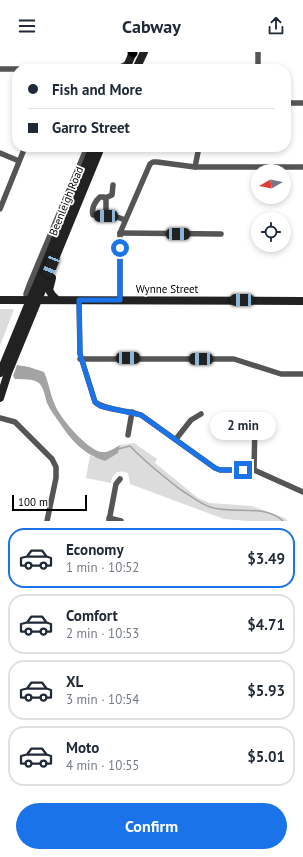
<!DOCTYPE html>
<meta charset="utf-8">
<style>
body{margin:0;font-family:"PT Sans",sans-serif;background:#f2f2f3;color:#1f2937;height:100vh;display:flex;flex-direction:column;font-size:15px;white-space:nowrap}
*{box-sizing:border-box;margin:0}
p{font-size:13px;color:#747a83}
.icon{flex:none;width:22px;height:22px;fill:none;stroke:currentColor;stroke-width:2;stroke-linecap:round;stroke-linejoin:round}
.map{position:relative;height:469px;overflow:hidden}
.details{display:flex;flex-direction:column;background:#fff;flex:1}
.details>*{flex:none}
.top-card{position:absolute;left:12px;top:12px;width:279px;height:88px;border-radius:16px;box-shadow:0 2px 6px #0003;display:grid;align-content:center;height:88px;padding:0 16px;background:#fff}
.needle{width:26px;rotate:261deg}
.tools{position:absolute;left:251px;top:112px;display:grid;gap:8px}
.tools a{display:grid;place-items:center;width:40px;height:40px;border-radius:50%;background:#fff;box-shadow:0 2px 6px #0003;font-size:20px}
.scale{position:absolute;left:12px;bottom:10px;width:75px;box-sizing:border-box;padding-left:4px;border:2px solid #000;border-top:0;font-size:11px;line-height:14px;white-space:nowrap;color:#000;-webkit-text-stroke:3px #fff;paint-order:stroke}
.end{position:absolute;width:18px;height:18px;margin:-9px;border:5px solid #1a73e8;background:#fff;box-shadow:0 0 0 2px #fff}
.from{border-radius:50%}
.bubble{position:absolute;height:28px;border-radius:14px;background:#fff;box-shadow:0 2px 6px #0003;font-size:13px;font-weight:800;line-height:28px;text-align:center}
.car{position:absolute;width:12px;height:24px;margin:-12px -6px;border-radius:5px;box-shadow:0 0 3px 1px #0007;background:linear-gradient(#222 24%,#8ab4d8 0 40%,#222 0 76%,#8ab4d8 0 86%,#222 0)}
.top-card b{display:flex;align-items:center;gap:14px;height:38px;font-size:15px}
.top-card b+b{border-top:1px solid #e0e1e3}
.top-card i{width:10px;height:10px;background:#1f2937}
ul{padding:7px 0 0;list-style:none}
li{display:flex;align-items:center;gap:12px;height:60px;margin:0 8px 6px;padding:0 8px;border:2px solid #e0e1e3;border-radius:16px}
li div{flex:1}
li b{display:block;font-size:15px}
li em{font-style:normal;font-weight:800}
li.selected{border-color:#1a73e8}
li>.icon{width:36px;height:36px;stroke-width:1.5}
.cta{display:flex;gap:8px;margin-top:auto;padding:8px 16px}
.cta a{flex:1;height:46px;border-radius:24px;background:#1a73e8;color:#fff;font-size:16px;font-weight:800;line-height:46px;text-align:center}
header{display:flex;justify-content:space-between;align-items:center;height:52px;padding:0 16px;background:#fff;font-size:18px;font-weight:800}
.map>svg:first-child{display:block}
.green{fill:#dcdcdc}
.water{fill:#a3a3a3}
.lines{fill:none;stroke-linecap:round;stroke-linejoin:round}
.stream{stroke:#a3a3a3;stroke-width:1.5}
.primary-casing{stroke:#dbdbdb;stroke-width:10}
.street{stroke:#555;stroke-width:5.5}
.secondary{stroke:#222;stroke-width:8}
.primary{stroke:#000;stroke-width:9}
.route{stroke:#1a73e8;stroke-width:5}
.labels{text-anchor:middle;stroke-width:3.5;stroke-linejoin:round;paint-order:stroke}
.street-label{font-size:11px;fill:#000;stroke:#fff}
</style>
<header><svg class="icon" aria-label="menu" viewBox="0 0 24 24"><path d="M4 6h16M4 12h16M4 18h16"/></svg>Cabway<svg class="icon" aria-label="share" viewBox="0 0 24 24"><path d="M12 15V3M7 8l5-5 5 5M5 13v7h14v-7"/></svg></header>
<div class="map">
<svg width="303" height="469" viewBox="0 0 303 469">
<rect width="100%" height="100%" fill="#fff"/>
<g class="green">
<polygon points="0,257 14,257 0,294"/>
<path d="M 134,391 L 157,407 L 155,411 L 198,446 L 210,451 L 252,454 L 285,466 L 288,469 L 248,469 L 224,467 L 130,432 L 128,421 C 118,417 112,421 111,431 L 86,426 L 90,403 L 94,405 L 118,401 L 120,393 Z"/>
</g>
<path class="water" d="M 17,313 L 29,315 L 44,320 C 49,331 50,342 55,353 C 60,366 88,399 102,400 C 108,401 115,396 120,393 L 118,401 L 105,409 C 83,402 71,388 59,370 C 55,364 50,358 47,351 C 45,345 44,336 39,331 C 33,326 23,328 15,327 L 13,324 Z"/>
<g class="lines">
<path class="stream" d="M 118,397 L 130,394 C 146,411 163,424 181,438 C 191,444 199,451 210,455 C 233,463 263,451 283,469"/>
<g class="primary-casing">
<polyline id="primary" points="132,0 133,1"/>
</g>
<g class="street">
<polyline points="258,0 258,17"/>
<polyline points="0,17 18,17"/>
<polyline points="117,17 128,11"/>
<polyline points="286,51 303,51"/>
<polyline points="0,101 19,109"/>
<polyline points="195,115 199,95"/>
<polyline points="105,146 112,143 113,133"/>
<polyline points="0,157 25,95"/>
<path d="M 106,163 L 106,148 L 104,145 L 100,145 C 95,149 91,157 93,163 L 94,163 C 105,163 115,163 125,168"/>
<polyline points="120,181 221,182"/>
<path d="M 79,248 L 80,302 L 95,350 C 106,359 128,358 141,363 L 215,416 L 220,418 L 254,418 L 303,440"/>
<polyline points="120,248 120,181 150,112 153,110 157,110 195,115 303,115"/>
<polyline points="27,251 26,242 30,231 87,95"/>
<polyline points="80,307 234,307 281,322 303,322"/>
<polyline points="0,366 15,370 52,407 56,415 56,426 47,469"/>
<polyline points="128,383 132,360"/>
<polyline points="176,387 191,368 201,362"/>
<polyline points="254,418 255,371"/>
<polyline points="109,466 121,469"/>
<polyline points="109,469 116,432 120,427"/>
</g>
<g class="secondary">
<polyline points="126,17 133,0"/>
<polyline points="136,17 144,0"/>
<polyline points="52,226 49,238 52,243 56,247"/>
<polyline points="0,248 303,249"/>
<polyline points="0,321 93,95"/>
<polyline points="0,346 8,321 101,95"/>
</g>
<use href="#primary" class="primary"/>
</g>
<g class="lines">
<polyline class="route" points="120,196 120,248 79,248 80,302 95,350 100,354 141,363 215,416 220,418 243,418"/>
</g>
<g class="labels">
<g class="street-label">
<text transform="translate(66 149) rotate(-68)" y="4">Beenleigh Road</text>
<text x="167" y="241">Wynne Street</text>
</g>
</g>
</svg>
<div class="tools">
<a><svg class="needle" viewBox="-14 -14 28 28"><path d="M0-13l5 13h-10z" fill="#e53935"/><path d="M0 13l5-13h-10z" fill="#747a83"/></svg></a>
<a><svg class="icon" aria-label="locate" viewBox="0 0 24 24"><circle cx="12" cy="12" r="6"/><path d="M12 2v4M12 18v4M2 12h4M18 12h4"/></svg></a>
</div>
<div class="scale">100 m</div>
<i class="end from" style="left:120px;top:196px"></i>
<i class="end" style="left:243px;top:418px"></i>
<div class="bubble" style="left:210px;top:360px;width:66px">2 min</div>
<i class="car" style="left:106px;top:164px;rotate:271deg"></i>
<i class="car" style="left:178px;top:182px;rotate:90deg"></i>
<i class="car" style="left:51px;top:214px;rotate:202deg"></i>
<i class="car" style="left:242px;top:248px;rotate:270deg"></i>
<i class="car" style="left:128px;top:306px;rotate:90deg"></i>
<i class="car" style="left:201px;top:307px;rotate:270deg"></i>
<div class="top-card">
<b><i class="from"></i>Fish and More</b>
<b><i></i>Garro Street</b>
</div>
</div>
<section class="details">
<ul>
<li class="selected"><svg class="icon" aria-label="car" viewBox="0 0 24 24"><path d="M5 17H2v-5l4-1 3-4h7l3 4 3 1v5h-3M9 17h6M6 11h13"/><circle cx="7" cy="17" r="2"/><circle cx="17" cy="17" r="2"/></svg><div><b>Economy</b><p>1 min · 10:52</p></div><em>$3.49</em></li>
<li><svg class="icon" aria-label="car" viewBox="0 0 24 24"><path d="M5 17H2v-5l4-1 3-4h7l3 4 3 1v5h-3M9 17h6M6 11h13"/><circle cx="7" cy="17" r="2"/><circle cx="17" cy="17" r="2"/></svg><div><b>Comfort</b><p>2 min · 10:53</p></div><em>$4.71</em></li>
<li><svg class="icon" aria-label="car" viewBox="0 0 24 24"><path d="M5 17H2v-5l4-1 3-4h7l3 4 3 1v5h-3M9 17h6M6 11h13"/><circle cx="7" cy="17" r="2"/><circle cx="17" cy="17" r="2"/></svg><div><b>XL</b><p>3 min · 10:54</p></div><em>$5.93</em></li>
<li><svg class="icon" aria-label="car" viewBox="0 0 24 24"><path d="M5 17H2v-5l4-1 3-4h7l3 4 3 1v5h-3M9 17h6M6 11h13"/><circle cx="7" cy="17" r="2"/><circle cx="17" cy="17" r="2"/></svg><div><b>Moto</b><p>4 min · 10:55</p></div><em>$5.01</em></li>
</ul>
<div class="cta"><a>Confirm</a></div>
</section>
